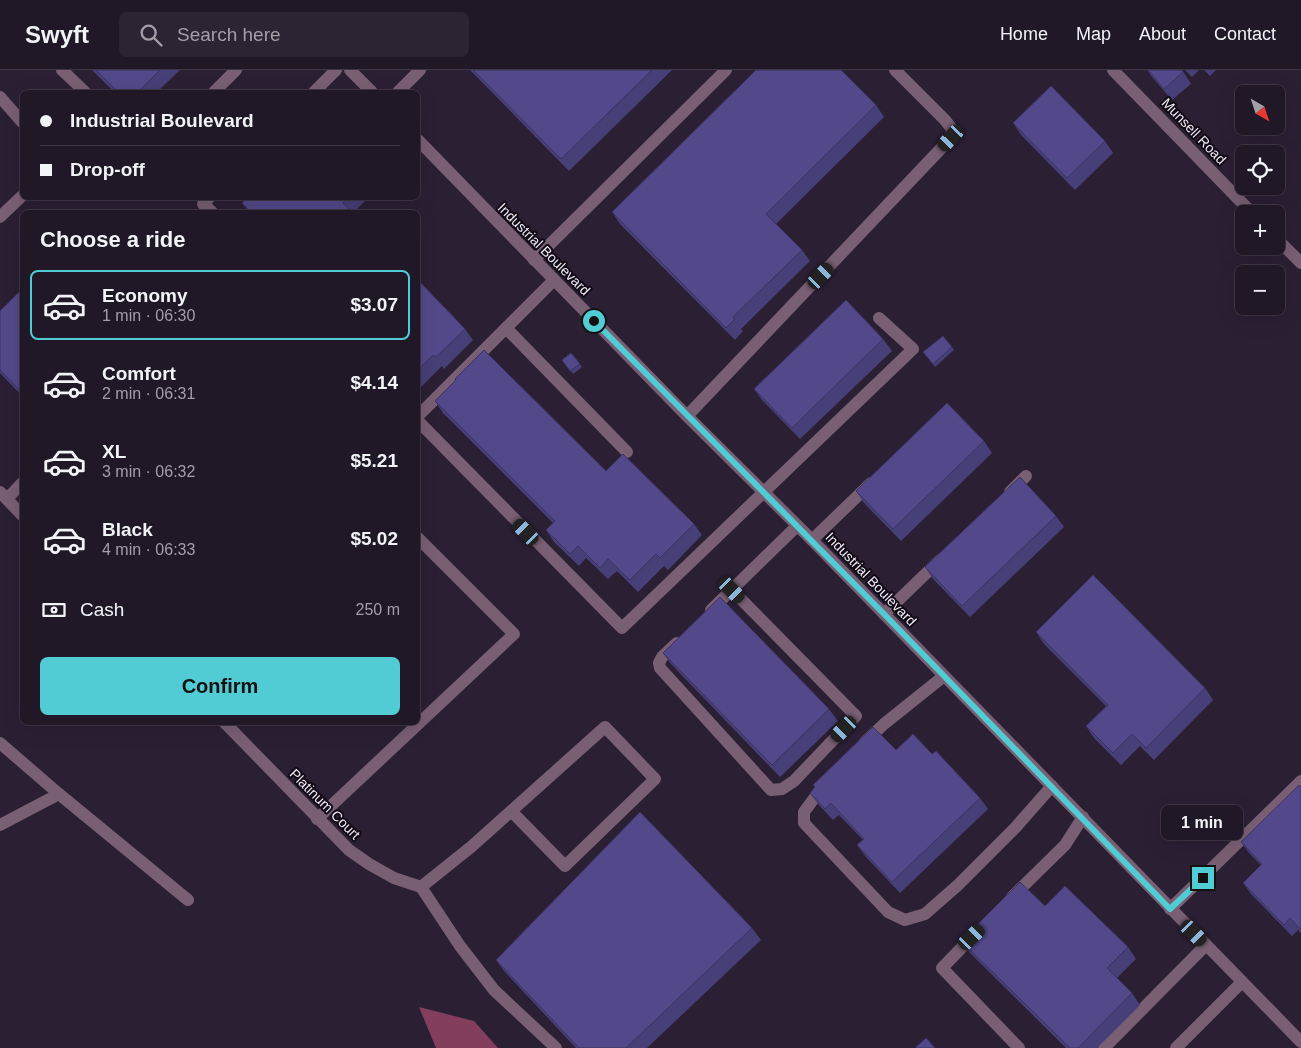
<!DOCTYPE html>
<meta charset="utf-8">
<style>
body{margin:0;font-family:Arial,sans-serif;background:#2d2433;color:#f1f3f6;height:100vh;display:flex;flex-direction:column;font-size:19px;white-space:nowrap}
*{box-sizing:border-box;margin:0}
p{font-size:16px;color:#a29fa7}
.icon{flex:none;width:28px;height:28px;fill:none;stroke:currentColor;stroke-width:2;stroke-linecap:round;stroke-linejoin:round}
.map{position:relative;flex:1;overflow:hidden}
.sheet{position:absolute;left:20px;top:140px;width:400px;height:515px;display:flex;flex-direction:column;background:#201727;border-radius:8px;box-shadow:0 5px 20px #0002,0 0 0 1px #3d3644}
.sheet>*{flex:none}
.hud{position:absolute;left:20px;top:20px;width:400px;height:110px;border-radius:8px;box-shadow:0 5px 20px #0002,0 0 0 1px #3d3644;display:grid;align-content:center;height:110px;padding:0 20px;background:#201727}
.needle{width:32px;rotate:141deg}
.fabs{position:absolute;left:1235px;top:15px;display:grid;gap:10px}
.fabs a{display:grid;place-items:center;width:50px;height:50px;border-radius:8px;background:#201727;box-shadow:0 5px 20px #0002,0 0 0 1px #3d3644;font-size:25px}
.end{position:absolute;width:22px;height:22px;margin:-11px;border:6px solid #51ccd4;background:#111;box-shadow:0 0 0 2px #111}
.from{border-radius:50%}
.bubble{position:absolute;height:35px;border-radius:8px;background:#201727;box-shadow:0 5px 20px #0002,0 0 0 1px #3d3644;font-size:16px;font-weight:800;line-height:35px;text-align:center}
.car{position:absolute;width:15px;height:30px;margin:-15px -8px;border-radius:6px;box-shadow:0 0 4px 1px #0007;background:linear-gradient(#222 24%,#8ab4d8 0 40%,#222 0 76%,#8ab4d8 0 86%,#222 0)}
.hud b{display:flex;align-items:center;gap:18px;height:48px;font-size:19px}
.hud b+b{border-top:1px solid #3d3644}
.hud i{width:12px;height:12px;background:#f1f3f6}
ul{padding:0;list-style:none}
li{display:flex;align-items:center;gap:15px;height:70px;margin:0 10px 8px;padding:0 10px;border:2px solid transparent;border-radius:8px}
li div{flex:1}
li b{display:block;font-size:19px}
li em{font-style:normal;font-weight:800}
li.active{border-color:#51ccd4}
li>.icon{width:45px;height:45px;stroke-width:1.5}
h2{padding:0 20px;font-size:22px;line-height:60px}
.pay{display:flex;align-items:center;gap:12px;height:55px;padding:0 20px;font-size:19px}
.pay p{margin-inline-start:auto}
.primary-button{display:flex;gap:10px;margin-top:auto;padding:10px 20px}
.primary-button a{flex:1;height:58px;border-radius:8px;background:#51ccd4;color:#111;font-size:20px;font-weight:800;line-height:58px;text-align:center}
header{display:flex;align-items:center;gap:30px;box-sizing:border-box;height:70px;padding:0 25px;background:#201727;border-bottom:1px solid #3d3644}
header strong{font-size:24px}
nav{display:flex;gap:28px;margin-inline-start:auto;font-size:18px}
.search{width:350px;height:45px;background:#2d2433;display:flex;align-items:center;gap:12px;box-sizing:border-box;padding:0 18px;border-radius:8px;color:#a29fa7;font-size:19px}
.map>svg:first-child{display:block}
.forest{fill:#843e5d}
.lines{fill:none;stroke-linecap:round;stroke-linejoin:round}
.service{stroke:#795f74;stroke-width:12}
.minor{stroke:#795f74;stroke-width:12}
.wall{fill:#473f77}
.building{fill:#53498a;stroke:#3a3361}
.route{stroke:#51ccd4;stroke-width:6}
.labels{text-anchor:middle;stroke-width:4;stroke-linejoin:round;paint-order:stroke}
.street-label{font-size:14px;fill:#f0e8f7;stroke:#110b15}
</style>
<header>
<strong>Swyft</strong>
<div class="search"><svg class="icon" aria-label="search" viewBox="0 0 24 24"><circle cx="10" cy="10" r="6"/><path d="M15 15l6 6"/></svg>Search here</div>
<nav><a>Home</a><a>Map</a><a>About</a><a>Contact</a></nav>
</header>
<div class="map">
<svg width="1301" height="978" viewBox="0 0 1301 978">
<rect width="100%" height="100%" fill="#2b1f34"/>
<polygon class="forest" points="419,937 474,951 498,978 436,978"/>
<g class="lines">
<g class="service">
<polyline points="62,0 85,22"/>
<polyline points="214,22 236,0"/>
<polyline points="314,22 336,0"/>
<polyline points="398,22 420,0"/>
<polyline points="0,27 22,52"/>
<polyline points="209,128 203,134 212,142"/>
<polyline points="0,147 22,126"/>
<polyline points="534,190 726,0"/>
<polyline points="506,258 627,382"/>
<polyline points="418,346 554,210"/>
<polyline points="687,346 951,68 952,59 945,50 895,0"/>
<polyline points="418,351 622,558 913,279 879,248"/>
<polyline points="1010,422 1026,406"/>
<polyline points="7,429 22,413"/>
<polyline points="812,470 871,413"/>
<polyline points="711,540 797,456"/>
<polyline points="884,544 940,490"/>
<polyline points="677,573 662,587 659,593 660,598 771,720 782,719 794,711 856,646 732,520"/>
<polyline points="865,672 884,654 944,606"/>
<polyline points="0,673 59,724 0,755"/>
<polyline points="824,715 804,742 804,753 888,842 905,850 925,844 958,815 1015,758 1052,716"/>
<polyline points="59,724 188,830"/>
<polyline points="511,741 565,796 655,709 605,657 471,777 421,817 460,876 494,920 556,978"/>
<polyline points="317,749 514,564 418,468"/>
<polyline points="1012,827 1065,775 1083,747"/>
<polyline points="1170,839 1301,711"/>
<polyline points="975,864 942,898 1019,978"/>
<polyline points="1104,978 1206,875"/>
<polyline points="1176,978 1242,912"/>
</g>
<g class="minor">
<polyline points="350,0 372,22"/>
<polyline points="1113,0 1253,144"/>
<polyline points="418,70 687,346 812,470 1301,972"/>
<polyline points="1276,168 1301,193"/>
<polyline points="0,422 22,445"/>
<polyline points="224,652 349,780 369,794 394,808 421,817"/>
</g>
</g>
<g class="wall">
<polygon points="92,0 180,0 157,22 114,22"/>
<polygon points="470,0 672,0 569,101"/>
<polygon points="1147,0 1182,0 1191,14 1172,30 1152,7"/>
<polygon points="1185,0 1199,0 1192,7"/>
<polygon points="1204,0 1216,0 1210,6"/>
<polygon points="876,35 884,47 776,154 802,180 810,191 741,259 743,261 735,270 620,154 612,142"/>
<polygon points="1013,53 1105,71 1113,83 1075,120 1021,65"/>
<polygon points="248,128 368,128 354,142 249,142 242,133"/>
<polygon points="418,210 465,259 473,270 444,299 442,296 419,319 418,318"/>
<polygon points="22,219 22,326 0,303 0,241"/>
<polygon points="883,269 892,281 800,369 762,330 754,319"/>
<polygon points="952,277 954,280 935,297 923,282"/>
<polygon points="571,283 582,297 573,304 562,290"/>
<polygon points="435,331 606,401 694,454 702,465 668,500 664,496 638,522 617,501 608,509 586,488 579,496 554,472 546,460 553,453 443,343"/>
<polygon points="984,371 992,383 901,471 864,433 856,421"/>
<polygon points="1056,446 1064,457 970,547 933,509 925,497"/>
<polygon points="1036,562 1205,618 1213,630 1154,690 1140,676 1121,695 1094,668 1086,656 1106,636 1044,574"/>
<polygon points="663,583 829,639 838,651 780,707 671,594"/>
<polygon points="896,680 932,684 980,728 988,739 900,823 866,787 857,775 863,770 839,745 833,750 818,734 810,723 815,718 813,715"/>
<polygon points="1301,717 1301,863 1298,860 1292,866 1251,824 1243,813 1261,795 1249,783 1241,772"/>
<polygon points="1045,836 1128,877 1136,889 1117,908 1132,923 1140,935 1097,978 1066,978 970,883 961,871"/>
<polygon points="752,858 761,870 647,978 576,978 504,901 496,890"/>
</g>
<g class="building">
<polygon points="96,0 160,0 138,22 118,22"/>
<polygon points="473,0 652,0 561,89"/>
<polygon points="756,0 841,0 876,35 766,144 802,180 733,247 735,249 726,258 612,142"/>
<polygon points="1148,0 1182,0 1183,2 1164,19"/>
<polygon points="1051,16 1105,71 1067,108 1013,53"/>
<polygon points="248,128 349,128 343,133 352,142 251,142 242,133"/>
<polygon points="418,210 465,259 436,287 433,285 418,300"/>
<polygon points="22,219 22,323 0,300 0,241"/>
<polygon points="846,230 883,269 792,358 754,319"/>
<polygon points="943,266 952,277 933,294 923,282"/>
<polygon points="484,280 606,401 623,384 694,454 660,488 656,484 630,510 608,489 600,498 578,476 570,484 546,460 555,451 435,331 456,310 455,309"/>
<polygon points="571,283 580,294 570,301 562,290"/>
<polygon points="947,333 984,371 893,459 856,421"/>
<polygon points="1020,407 1056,446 962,536 925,497"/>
<polygon points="1093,505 1205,618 1146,678 1132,664 1113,683 1086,656 1108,635 1036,562"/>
<polygon points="720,527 829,639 772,695 663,583"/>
<polygon points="873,657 896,680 913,664 932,684 936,681 980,728 892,812 857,775 864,769 831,733 825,739 810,723 815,717 813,715"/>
<polygon points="1299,715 1301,717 1301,860 1290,848 1284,855 1243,813 1262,794 1241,772"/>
<polygon points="640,742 752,858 626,978 579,978 496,890"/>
<polygon points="1020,812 1045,836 1065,816 1128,877 1107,898 1132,923 1078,978 1070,978 961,871"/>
<polygon points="926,968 935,978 915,978"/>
</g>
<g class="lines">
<polyline class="route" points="594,251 884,544 1170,839 1203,808"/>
</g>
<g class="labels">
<g class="street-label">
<text transform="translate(1194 61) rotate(46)" y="5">Munsell Road</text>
<text transform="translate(544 179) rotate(45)" y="5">Industrial Boulevard</text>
<text transform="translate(871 509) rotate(46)" y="5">Industrial Boulevard</text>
<text transform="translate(325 734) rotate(45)" y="5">Platinum Court</text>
</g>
</g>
</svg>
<div class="fabs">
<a><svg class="needle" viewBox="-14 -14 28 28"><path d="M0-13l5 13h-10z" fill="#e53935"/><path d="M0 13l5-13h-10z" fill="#a29fa7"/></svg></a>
<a><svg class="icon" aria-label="locate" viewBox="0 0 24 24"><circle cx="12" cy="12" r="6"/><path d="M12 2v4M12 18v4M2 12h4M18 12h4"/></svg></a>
<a>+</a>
<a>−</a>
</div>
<i class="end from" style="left:594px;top:251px"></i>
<i class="end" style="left:1203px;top:808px"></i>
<div class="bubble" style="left:1161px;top:735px;width:82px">1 min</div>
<i class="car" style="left:951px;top:68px;rotate:223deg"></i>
<i class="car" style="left:821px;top:206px;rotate:44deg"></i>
<i class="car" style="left:526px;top:462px;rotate:316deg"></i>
<i class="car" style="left:732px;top:520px;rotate:135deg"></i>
<i class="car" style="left:844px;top:659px;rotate:224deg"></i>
<i class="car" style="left:1194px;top:863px;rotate:135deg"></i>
<i class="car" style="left:972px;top:867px;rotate:46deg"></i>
<div class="hud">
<b><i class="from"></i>Industrial Boulevard</b>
<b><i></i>Drop-off</b>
</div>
<section class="sheet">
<h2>Choose a ride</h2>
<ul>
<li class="active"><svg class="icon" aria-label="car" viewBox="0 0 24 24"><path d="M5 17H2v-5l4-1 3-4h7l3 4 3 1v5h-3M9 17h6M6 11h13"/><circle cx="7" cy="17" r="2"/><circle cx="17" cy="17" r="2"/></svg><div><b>Economy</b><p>1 min · 06:30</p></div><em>$3.07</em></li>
<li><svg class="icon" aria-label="car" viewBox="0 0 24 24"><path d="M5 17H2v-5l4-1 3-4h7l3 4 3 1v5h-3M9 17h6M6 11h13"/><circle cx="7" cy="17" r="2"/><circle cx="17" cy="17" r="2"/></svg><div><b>Comfort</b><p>2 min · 06:31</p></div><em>$4.14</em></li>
<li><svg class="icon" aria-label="car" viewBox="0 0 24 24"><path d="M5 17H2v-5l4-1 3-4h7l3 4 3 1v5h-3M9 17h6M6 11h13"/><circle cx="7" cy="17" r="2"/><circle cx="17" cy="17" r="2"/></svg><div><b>XL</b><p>3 min · 06:32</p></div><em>$5.21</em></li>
<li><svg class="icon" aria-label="car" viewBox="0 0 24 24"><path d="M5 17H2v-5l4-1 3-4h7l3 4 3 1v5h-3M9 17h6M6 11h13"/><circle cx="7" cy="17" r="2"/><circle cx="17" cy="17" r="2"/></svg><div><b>Black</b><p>4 min · 06:33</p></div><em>$5.02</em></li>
</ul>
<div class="pay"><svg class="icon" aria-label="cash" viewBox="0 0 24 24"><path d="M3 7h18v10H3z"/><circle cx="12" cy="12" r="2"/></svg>Cash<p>250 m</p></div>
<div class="primary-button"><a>Confirm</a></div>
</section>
</div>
